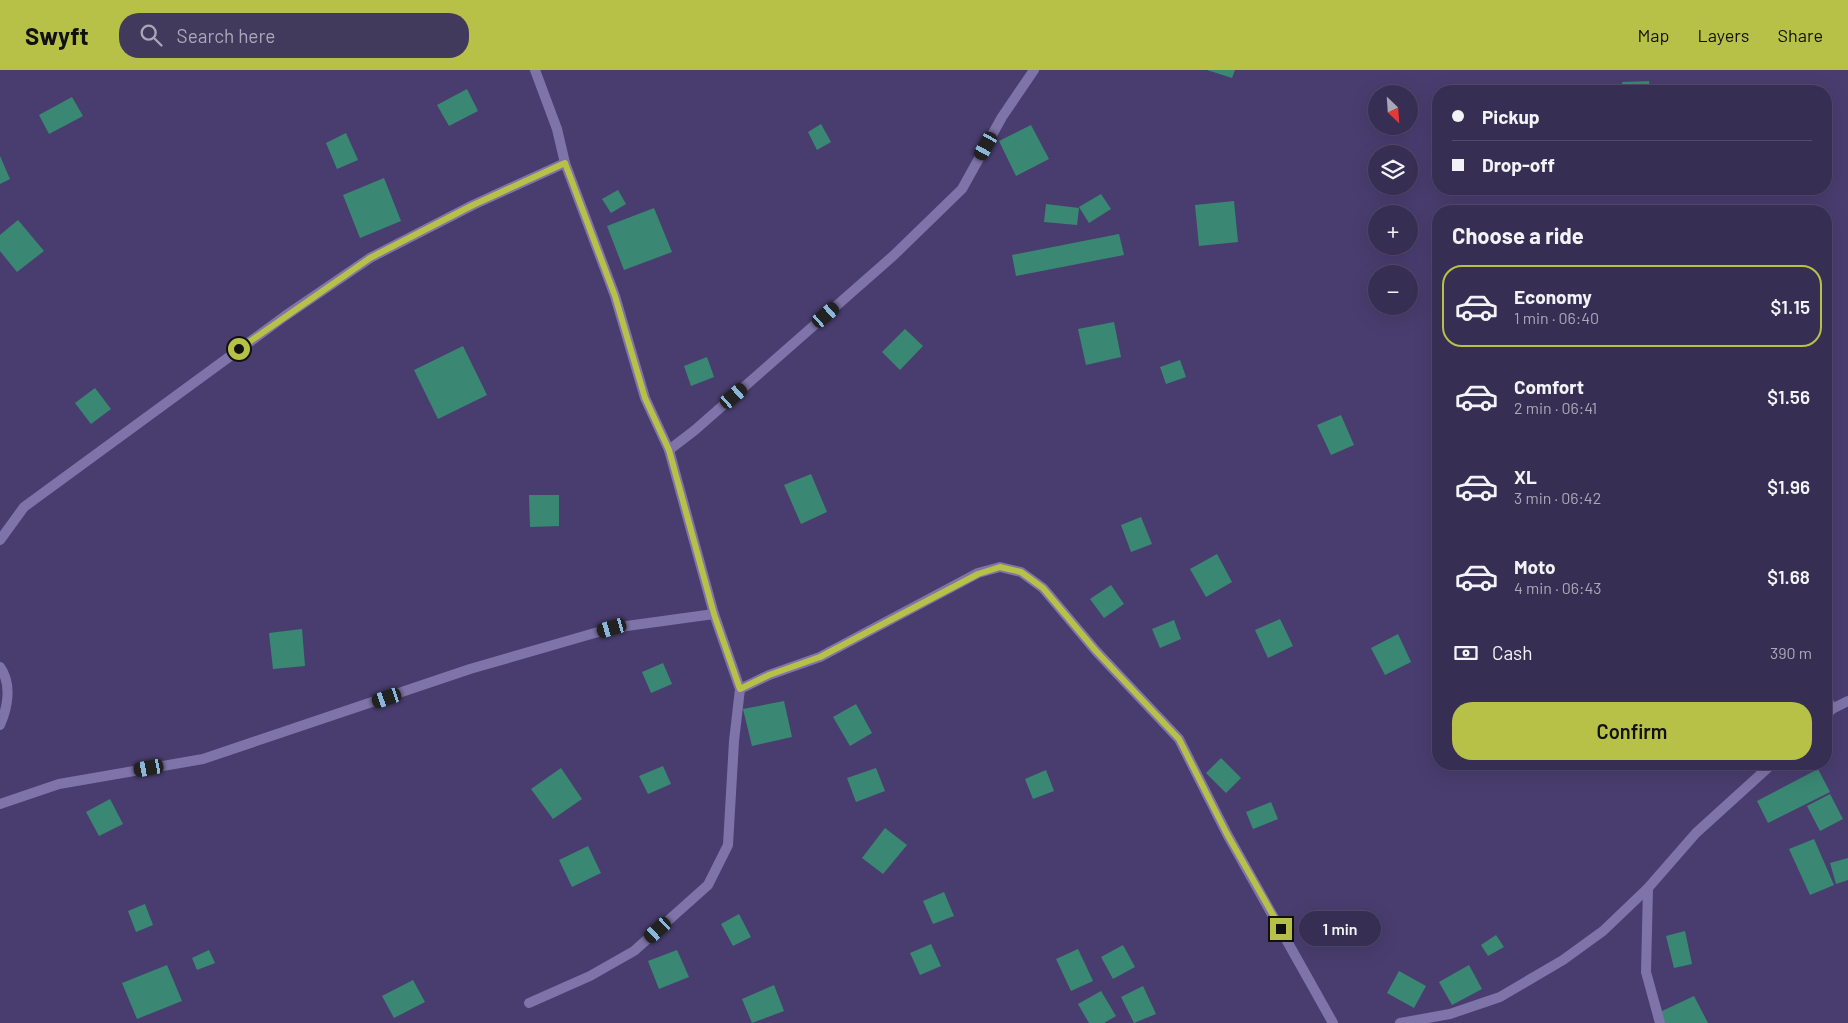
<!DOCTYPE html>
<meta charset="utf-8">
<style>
body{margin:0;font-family:Barlow,sans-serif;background:#423a5d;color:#f1f3f6;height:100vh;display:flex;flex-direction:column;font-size:19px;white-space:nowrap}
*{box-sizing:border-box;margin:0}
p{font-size:16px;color:#aaa8b8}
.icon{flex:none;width:28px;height:28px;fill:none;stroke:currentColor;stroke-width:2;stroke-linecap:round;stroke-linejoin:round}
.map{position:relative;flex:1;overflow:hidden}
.panel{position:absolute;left:1432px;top:135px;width:400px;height:565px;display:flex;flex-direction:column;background:#372e53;border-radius:20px;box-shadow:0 5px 20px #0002,0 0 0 1px #514a6a}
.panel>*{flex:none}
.banner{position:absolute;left:1432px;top:15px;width:400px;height:110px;border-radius:20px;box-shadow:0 5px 20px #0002,0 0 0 1px #514a6a;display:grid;align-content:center;height:110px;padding:0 20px;background:#372e53}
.needle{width:32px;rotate:155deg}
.fabs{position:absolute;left:1368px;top:15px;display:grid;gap:10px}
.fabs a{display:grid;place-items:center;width:50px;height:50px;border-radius:50%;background:#372e53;box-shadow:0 5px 20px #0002,0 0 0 1px #514a6a;font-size:25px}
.end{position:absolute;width:22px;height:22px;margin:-11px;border:6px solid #b8c147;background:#111;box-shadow:0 0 0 2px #111}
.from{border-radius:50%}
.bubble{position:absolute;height:35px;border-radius:18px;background:#372e53;box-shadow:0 5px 20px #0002,0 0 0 1px #514a6a;font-size:16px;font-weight:600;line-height:35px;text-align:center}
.car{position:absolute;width:15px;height:30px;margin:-15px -8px;border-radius:6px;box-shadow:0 0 4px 1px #0007;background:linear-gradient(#222 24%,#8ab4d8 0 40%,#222 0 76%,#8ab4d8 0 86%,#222 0)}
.banner b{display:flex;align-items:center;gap:18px;height:48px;font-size:19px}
.banner b+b{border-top:1px solid #514a6a}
.banner i{width:12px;height:12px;background:#f1f3f6}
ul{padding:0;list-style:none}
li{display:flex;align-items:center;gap:15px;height:82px;margin:0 10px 8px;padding:0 10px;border:2px solid transparent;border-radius:20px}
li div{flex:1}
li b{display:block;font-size:19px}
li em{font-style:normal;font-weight:600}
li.selected{border-color:#b8c147}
li>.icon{width:45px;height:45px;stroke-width:1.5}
h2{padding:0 20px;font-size:22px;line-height:60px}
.pay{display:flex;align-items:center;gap:12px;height:55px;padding:0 20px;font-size:19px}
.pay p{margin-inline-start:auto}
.action{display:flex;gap:10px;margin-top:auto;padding:10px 20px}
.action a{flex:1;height:58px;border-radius:20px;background:#b8c147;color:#111;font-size:20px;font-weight:600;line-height:58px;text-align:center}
header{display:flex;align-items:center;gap:30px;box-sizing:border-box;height:70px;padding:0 25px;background:#b8c147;color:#111}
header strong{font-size:24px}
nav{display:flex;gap:28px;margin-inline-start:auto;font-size:18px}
.search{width:350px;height:45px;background:#423a5d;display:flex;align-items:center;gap:12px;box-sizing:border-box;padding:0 18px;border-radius:20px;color:#aaa8b8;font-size:19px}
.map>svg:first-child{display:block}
.building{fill:#3a8873}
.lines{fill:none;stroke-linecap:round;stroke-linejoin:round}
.minor{stroke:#7f74a9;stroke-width:10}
.route{stroke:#b8c147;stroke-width:6}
</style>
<header>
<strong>Swyft</strong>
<div class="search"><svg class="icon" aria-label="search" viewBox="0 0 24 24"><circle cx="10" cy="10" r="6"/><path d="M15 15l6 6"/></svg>Search here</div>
<nav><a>Map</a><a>Layers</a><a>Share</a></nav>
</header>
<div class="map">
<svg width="1848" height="953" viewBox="0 0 1848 953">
<rect width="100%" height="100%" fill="#493d6f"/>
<g class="building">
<polygon points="1207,0 1235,0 1232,8"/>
<polygon points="1649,11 1650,21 1623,21 1622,12"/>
<polygon points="467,19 478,41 449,56 437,35"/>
<polygon points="72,27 83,46 49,64 39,45"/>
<polygon points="821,54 831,72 817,80 808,62"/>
<polygon points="1031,55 1049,89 1016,106 999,71"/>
<polygon points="346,63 358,90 337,99 326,73"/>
<polygon points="0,86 10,109 0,114"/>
<polygon points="384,108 401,151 360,168 343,125"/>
<polygon points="618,120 626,134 611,143 602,129"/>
<polygon points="1101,124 1111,139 1089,153 1079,137"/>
<polygon points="1234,131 1238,172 1199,176 1195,135"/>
<polygon points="1046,134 1079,138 1077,155 1044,152"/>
<polygon points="654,138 672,182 624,200 607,156"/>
<polygon points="18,150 44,181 17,202 0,181 0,165"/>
<polygon points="1119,164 1124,185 1016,206 1012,185"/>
<polygon points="1114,252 1121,287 1086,295 1078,259"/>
<polygon points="905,259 923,276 900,300 882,282"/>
<polygon points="463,276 487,325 438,349 414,300"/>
<polygon points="707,287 714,307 691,316 684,296"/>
<polygon points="1180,290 1186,307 1166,314 1160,297"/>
<polygon points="95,318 111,339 91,354 75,333"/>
<polygon points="1341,345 1354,375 1331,385 1317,355"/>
<polygon points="811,404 827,442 801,454 784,415"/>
<polygon points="529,425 559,425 559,456 530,457"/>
<polygon points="1141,447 1152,474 1131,482 1121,455"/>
<polygon points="1217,484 1232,512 1206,527 1190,499"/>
<polygon points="1111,515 1124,534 1104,548 1090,529"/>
<polygon points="1280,549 1293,576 1268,588 1255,560"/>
<polygon points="1174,550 1181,569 1160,578 1152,559"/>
<polygon points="302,559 305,596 273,599 269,563"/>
<polygon points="1398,564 1411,592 1385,605 1371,578"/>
<polygon points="663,593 672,614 651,623 642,602"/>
<polygon points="784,631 792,667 752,676 743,639"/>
<polygon points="856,634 872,663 850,676 833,647"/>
<polygon points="1221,688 1241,708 1226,723 1206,703"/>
<polygon points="663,696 671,714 648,724 639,706"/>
<polygon points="561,698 582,729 553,749 531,719"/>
<polygon points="876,698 885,721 856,732 847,708"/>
<polygon points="1818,699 1830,722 1768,753 1757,731"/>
<polygon points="1046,700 1054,721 1033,729 1025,709"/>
<polygon points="1830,724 1843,749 1820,761 1807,736"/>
<polygon points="110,729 123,754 99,766 86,742"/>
<polygon points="1271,732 1278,749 1253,759 1246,742"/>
<polygon points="885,758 907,775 883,804 862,788"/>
<polygon points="1814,769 1834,815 1810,825 1789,779"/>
<polygon points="588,776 601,803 572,817 559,790"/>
<polygon points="1848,788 1848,810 1836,814 1830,793"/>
<polygon points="944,822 954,846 933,854 923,831"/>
<polygon points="145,834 153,855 136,862 128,841"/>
<polygon points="739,844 751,867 733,876 721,854"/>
<polygon points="1685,861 1692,894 1674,898 1666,866"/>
<polygon points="1496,865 1504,877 1488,886 1481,875"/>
<polygon points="931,874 941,896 920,905 910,883"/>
<polygon points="1123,875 1135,897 1113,909 1101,887"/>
<polygon points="1078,879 1093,911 1071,921 1056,889"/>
<polygon points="209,880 215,893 197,900 192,888"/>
<polygon points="677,880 689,907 659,919 648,891"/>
<polygon points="167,895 182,931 137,949 122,913"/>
<polygon points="1469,895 1482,919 1452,935 1439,912"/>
<polygon points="1399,901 1426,916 1414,938 1387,923"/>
<polygon points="413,910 425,932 394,948 382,926"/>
<polygon points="774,915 784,941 752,953 742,929"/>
<polygon points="1143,916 1156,944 1134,953 1121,927"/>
<polygon points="1101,921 1116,946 1104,953 1089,953 1078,934"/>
<polygon points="1694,926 1708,953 1665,953 1660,942"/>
</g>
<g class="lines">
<g class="minor">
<polyline points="669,380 695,360 893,186 962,119 1002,47 1034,0"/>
<polyline points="0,470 24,437 285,246 370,188 473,135 565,93"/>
<path d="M 0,597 C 12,614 8,637 0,655"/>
<polyline points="740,619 769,605 820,587 978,503 1000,497 1021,502 1043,518 1096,581 1179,669 1227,764 1333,953"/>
<polyline points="1826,626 1832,639"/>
<polyline points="1826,645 1832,639 1848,631"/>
<polyline points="0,734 59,714 203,689 470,599 612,558 714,544"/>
<polyline points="1648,818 1646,902 1660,953"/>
<polyline points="529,933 590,906 634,881 708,815 728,775 734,671 740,619 714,544 669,380 645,328 615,226 565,93 557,59 535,0"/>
<polyline points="1400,953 1450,944 1500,927 1563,890 1603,861 1648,818 1696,763 1772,694"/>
</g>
</g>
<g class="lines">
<polyline class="route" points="239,279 370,188 473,135 565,93 615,226 645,328 669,380 714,544 740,619 769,605 820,587 978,504 1000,497 1021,502 1043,518 1096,581 1179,669 1227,764 1281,859"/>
</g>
</svg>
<div class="fabs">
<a><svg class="needle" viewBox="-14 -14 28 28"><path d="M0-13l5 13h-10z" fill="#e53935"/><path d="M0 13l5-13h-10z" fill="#aaa8b8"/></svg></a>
<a><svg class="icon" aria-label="layers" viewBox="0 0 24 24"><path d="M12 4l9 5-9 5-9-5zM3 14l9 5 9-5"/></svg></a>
<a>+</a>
<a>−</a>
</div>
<i class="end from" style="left:239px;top:279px"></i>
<i class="end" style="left:1281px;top:859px"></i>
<div class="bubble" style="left:1299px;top:841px;width:82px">1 min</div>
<i class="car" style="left:986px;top:76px;rotate:209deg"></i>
<i class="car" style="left:826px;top:245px;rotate:49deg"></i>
<i class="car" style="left:734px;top:326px;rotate:49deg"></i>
<i class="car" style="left:612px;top:558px;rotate:254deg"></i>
<i class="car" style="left:387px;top:628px;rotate:251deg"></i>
<i class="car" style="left:149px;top:698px;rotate:260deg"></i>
<i class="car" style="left:658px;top:860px;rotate:228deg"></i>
<div class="banner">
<b><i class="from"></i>Pickup</b>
<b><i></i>Drop-off</b>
</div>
<section class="panel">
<h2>Choose a ride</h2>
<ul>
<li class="selected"><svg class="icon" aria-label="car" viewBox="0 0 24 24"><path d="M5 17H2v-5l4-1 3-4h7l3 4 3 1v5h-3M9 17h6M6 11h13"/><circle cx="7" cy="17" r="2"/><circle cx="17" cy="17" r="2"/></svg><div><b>Economy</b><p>1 min · 06:40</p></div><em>$1.15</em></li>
<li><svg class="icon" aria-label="car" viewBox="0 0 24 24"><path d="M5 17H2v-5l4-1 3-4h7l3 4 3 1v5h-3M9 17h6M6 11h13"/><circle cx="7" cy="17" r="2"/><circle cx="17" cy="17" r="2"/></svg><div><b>Comfort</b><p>2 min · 06:41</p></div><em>$1.56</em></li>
<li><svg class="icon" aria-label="car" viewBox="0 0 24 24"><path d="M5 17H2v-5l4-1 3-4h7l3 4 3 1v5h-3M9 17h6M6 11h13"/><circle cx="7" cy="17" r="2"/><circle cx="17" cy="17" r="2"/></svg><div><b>XL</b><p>3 min · 06:42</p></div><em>$1.96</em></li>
<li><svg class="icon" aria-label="car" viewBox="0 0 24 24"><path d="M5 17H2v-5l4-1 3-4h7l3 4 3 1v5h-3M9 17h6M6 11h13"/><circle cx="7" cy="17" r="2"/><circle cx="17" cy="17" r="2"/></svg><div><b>Moto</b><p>4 min · 06:43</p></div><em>$1.68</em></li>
</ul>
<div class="pay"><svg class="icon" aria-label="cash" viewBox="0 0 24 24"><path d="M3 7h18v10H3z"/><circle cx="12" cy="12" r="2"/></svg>Cash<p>390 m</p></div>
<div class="action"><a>Confirm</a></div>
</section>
</div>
